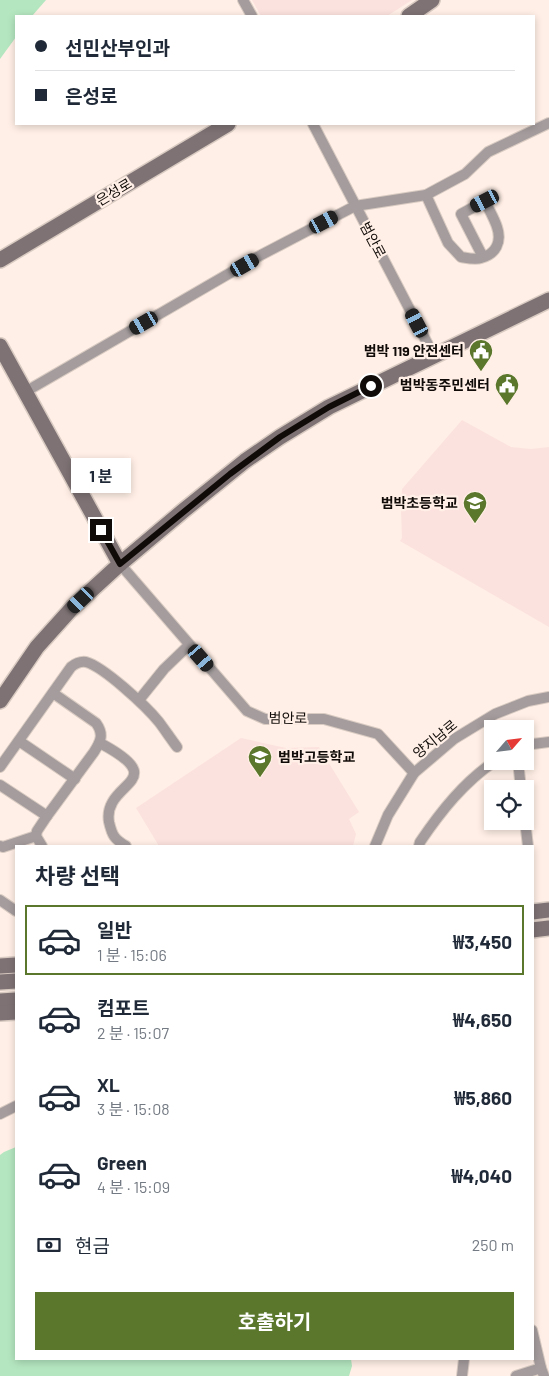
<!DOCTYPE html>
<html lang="ko">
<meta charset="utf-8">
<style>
body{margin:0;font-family:Barlow,"Noto Sans KR",sans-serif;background:#f2f2f3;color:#1f2937;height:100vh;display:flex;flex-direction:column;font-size:19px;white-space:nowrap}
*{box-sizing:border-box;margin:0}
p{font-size:16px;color:#747a83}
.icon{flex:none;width:28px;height:28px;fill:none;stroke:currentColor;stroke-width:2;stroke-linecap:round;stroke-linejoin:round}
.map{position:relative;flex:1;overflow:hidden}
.panel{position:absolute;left:15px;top:845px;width:519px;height:515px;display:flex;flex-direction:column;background:#fff;border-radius:0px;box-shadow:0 2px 8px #0003}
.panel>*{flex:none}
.banner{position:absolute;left:15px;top:15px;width:520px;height:110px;border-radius:0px;box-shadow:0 2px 8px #0003;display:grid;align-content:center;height:110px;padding:0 20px;background:#fff}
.needle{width:32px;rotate:62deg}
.tools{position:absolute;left:484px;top:720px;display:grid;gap:10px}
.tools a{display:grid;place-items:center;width:50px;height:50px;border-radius:0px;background:#fff;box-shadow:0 2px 8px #0003;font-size:25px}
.end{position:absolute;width:22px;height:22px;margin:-11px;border:6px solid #100b08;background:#fff;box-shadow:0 0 0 2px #fff}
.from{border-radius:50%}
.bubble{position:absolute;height:35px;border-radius:0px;background:#fff;box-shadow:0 2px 8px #0003;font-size:16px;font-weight:700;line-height:35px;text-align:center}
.car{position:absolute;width:15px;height:30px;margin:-15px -8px;border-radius:6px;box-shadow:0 0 4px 1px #0007;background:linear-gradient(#222 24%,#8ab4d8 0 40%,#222 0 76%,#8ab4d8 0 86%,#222 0)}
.banner b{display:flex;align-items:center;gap:18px;height:48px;font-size:19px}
.banner b+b{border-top:1px solid #e0e1e3}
.banner i{width:12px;height:12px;background:#1f2937}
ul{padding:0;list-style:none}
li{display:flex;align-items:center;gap:15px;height:70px;margin:0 10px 8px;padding:0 10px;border:2px solid transparent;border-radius:0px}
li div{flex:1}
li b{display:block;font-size:19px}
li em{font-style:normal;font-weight:700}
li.selected{border-color:#5a772c}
li>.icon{width:45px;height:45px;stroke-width:1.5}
h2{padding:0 20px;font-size:22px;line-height:60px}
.pay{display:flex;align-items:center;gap:12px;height:55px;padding:0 20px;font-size:19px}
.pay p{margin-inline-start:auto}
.button{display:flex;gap:10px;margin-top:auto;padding:10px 20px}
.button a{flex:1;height:58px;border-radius:0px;background:#5a772c;color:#fff;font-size:20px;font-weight:700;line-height:58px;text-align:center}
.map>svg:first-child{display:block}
.education{fill:#fce2de}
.green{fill:#b4e7c0}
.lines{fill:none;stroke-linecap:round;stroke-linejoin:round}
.street-casing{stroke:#d9cbc2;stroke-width:12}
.secondary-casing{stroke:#d9cbc2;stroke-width:18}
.street{stroke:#a49c9d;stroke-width:10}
.secondary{stroke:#7e7274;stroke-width:15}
.route{stroke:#100b08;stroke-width:6}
.labels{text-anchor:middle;stroke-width:4.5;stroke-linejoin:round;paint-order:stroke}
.street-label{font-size:14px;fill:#100b08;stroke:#ffefe6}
.poi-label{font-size:14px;font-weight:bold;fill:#100b08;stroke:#ffefe6;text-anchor:end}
</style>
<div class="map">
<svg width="549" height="1376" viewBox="0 0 549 1376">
<rect width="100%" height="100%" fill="#ffefe6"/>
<g class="education">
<polygon points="252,0 412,0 387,16 261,16"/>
<polygon points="462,420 511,447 531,449 549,447 549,627 400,541 402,538 401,510 402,489"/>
<polygon points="241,738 286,748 319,747 359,812 349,819 356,834 353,846 159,846 136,808"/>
</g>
<g class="green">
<polygon points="0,0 46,0 32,16 16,16 16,37 0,59"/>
<polygon points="16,1147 16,1359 351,1359 352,1366 349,1376 0,1376 0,1155 4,1152"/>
</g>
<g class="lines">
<g class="street-casing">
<g id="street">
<polyline points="243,0 252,16"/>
<polyline points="313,124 434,356"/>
<path d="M 426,195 L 448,243 L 461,257 C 467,258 475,260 481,258 C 496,254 502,242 497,227 C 494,218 489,210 485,201 L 461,214 L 483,257"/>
<polyline points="25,392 261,255 355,206 426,195 465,174 488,152 549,123"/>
<polyline points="120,564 247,711 265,719 324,719 378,734 414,773"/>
<polyline points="139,700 164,669 189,645"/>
<polyline points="19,741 75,779"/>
<path d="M 100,743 C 175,783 102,781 109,822 C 112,835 114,839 126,846"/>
<polyline points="525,747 533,744 549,742"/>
<polyline points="518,761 521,789"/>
<path d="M 0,767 L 71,667 C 76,663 80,661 86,662 C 104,667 146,706 159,722 C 165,730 171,739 177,747"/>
<polyline points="0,785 47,816 37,831 36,836 42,846"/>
<path d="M 47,816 L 94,752 C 101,741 104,734 96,723 L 53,693"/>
<polyline points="525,821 528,846"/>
<polyline points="0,846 3,847 36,836"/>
<polyline points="375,846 388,815 414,773 454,739 495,714 528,701 549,697"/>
<path d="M 419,846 L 420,842 C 441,811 464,782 495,761"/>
<polyline points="0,900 16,911"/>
<polyline points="0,1114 16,1106"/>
<polyline points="532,1330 541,1368 544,1376"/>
<polyline points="462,1376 464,1359"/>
<polyline points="516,1376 541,1368"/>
</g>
</g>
<g class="secondary-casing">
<g id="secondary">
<polyline points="409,16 432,0"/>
<polyline points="0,260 228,124"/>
<polyline points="0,346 120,564"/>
<polyline points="0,701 37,647 73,607 120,564 183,511 245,461 280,437 329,407 549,300"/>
<polyline points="532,912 549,910"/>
<polyline points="532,930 549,928"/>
<polyline points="0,966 16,965"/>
<polyline points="0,982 16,981"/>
<polyline points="0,1001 16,1000"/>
<polyline points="0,1013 16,1012"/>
</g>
</g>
<use href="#street" class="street"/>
<use href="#secondary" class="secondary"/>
</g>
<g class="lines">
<polyline class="route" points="101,530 120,564 230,474 280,437 329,407 371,386"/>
</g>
<defs>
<g id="civic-pin" transform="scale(1.25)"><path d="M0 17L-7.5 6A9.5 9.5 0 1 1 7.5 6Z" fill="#5a772c" stroke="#ffefe6"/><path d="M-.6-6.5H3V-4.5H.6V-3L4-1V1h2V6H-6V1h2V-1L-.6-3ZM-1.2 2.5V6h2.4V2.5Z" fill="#fff"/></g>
<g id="school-pin" transform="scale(1.25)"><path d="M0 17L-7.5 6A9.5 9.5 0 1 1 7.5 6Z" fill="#5a772c" stroke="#ffefe6"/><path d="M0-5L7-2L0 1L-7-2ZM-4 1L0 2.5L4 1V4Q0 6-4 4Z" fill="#fff"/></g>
</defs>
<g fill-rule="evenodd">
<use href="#civic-pin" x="481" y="351"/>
<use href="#civic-pin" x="507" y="385"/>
<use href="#school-pin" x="475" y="503"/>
<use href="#school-pin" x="260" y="757"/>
</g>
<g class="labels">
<g class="street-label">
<text transform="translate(114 192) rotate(-31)" y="5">은성로</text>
<text transform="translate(373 240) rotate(62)" y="5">범안로</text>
<text transform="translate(288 718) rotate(1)" y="5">범안로</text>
<text transform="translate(435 739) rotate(-39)" y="5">양지남로</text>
</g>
<g class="poi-label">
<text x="464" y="356">범박 119 안전센터</text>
<text x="490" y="390">범박동주민센터</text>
<text x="458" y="508">범박초등학교</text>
<text x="278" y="762" text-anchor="start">범박고등학교</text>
</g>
</g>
</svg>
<div class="tools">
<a><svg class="needle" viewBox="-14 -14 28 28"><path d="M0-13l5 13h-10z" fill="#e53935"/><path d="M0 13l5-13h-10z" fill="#747a83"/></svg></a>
<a><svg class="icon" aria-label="locate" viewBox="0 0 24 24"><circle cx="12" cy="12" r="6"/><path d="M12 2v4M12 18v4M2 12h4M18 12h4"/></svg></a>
</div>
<i class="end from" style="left:371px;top:386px"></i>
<i class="end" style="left:101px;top:530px"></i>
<div class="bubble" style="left:71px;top:458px;width:60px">1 분</div>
<i class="car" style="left:485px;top:201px;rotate:243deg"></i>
<i class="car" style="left:324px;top:222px;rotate:62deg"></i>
<i class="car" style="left:245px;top:265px;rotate:60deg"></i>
<i class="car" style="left:144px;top:323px;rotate:240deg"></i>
<i class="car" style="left:417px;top:323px;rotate:332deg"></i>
<i class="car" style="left:81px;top:600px;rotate:226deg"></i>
<i class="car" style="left:201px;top:658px;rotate:139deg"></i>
<div class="banner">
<b><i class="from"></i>선민산부인과</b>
<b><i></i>은성로</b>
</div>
<section class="panel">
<h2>차량 선택</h2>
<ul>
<li class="selected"><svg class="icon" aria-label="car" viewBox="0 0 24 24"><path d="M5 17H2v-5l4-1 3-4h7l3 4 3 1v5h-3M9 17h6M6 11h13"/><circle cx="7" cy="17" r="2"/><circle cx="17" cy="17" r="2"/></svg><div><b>일반</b><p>1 분 · 15:06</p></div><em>₩3,450</em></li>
<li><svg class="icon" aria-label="car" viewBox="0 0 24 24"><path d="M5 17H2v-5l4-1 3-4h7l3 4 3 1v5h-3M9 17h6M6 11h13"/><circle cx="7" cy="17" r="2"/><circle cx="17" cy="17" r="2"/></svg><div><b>컴포트</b><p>2 분 · 15:07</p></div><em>₩4,650</em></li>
<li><svg class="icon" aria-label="car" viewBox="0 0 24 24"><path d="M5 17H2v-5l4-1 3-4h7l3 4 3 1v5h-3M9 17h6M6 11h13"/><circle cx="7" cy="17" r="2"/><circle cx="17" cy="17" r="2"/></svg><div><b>XL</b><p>3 분 · 15:08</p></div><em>₩5,860</em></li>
<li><svg class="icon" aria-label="car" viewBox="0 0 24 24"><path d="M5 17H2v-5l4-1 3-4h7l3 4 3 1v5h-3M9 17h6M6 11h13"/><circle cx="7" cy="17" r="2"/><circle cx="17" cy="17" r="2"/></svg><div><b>Green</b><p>4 분 · 15:09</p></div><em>₩4,040</em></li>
</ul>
<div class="pay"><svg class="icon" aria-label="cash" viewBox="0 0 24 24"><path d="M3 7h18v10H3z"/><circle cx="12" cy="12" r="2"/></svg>현금<p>250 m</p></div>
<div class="button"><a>호출하기</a></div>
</section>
</div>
